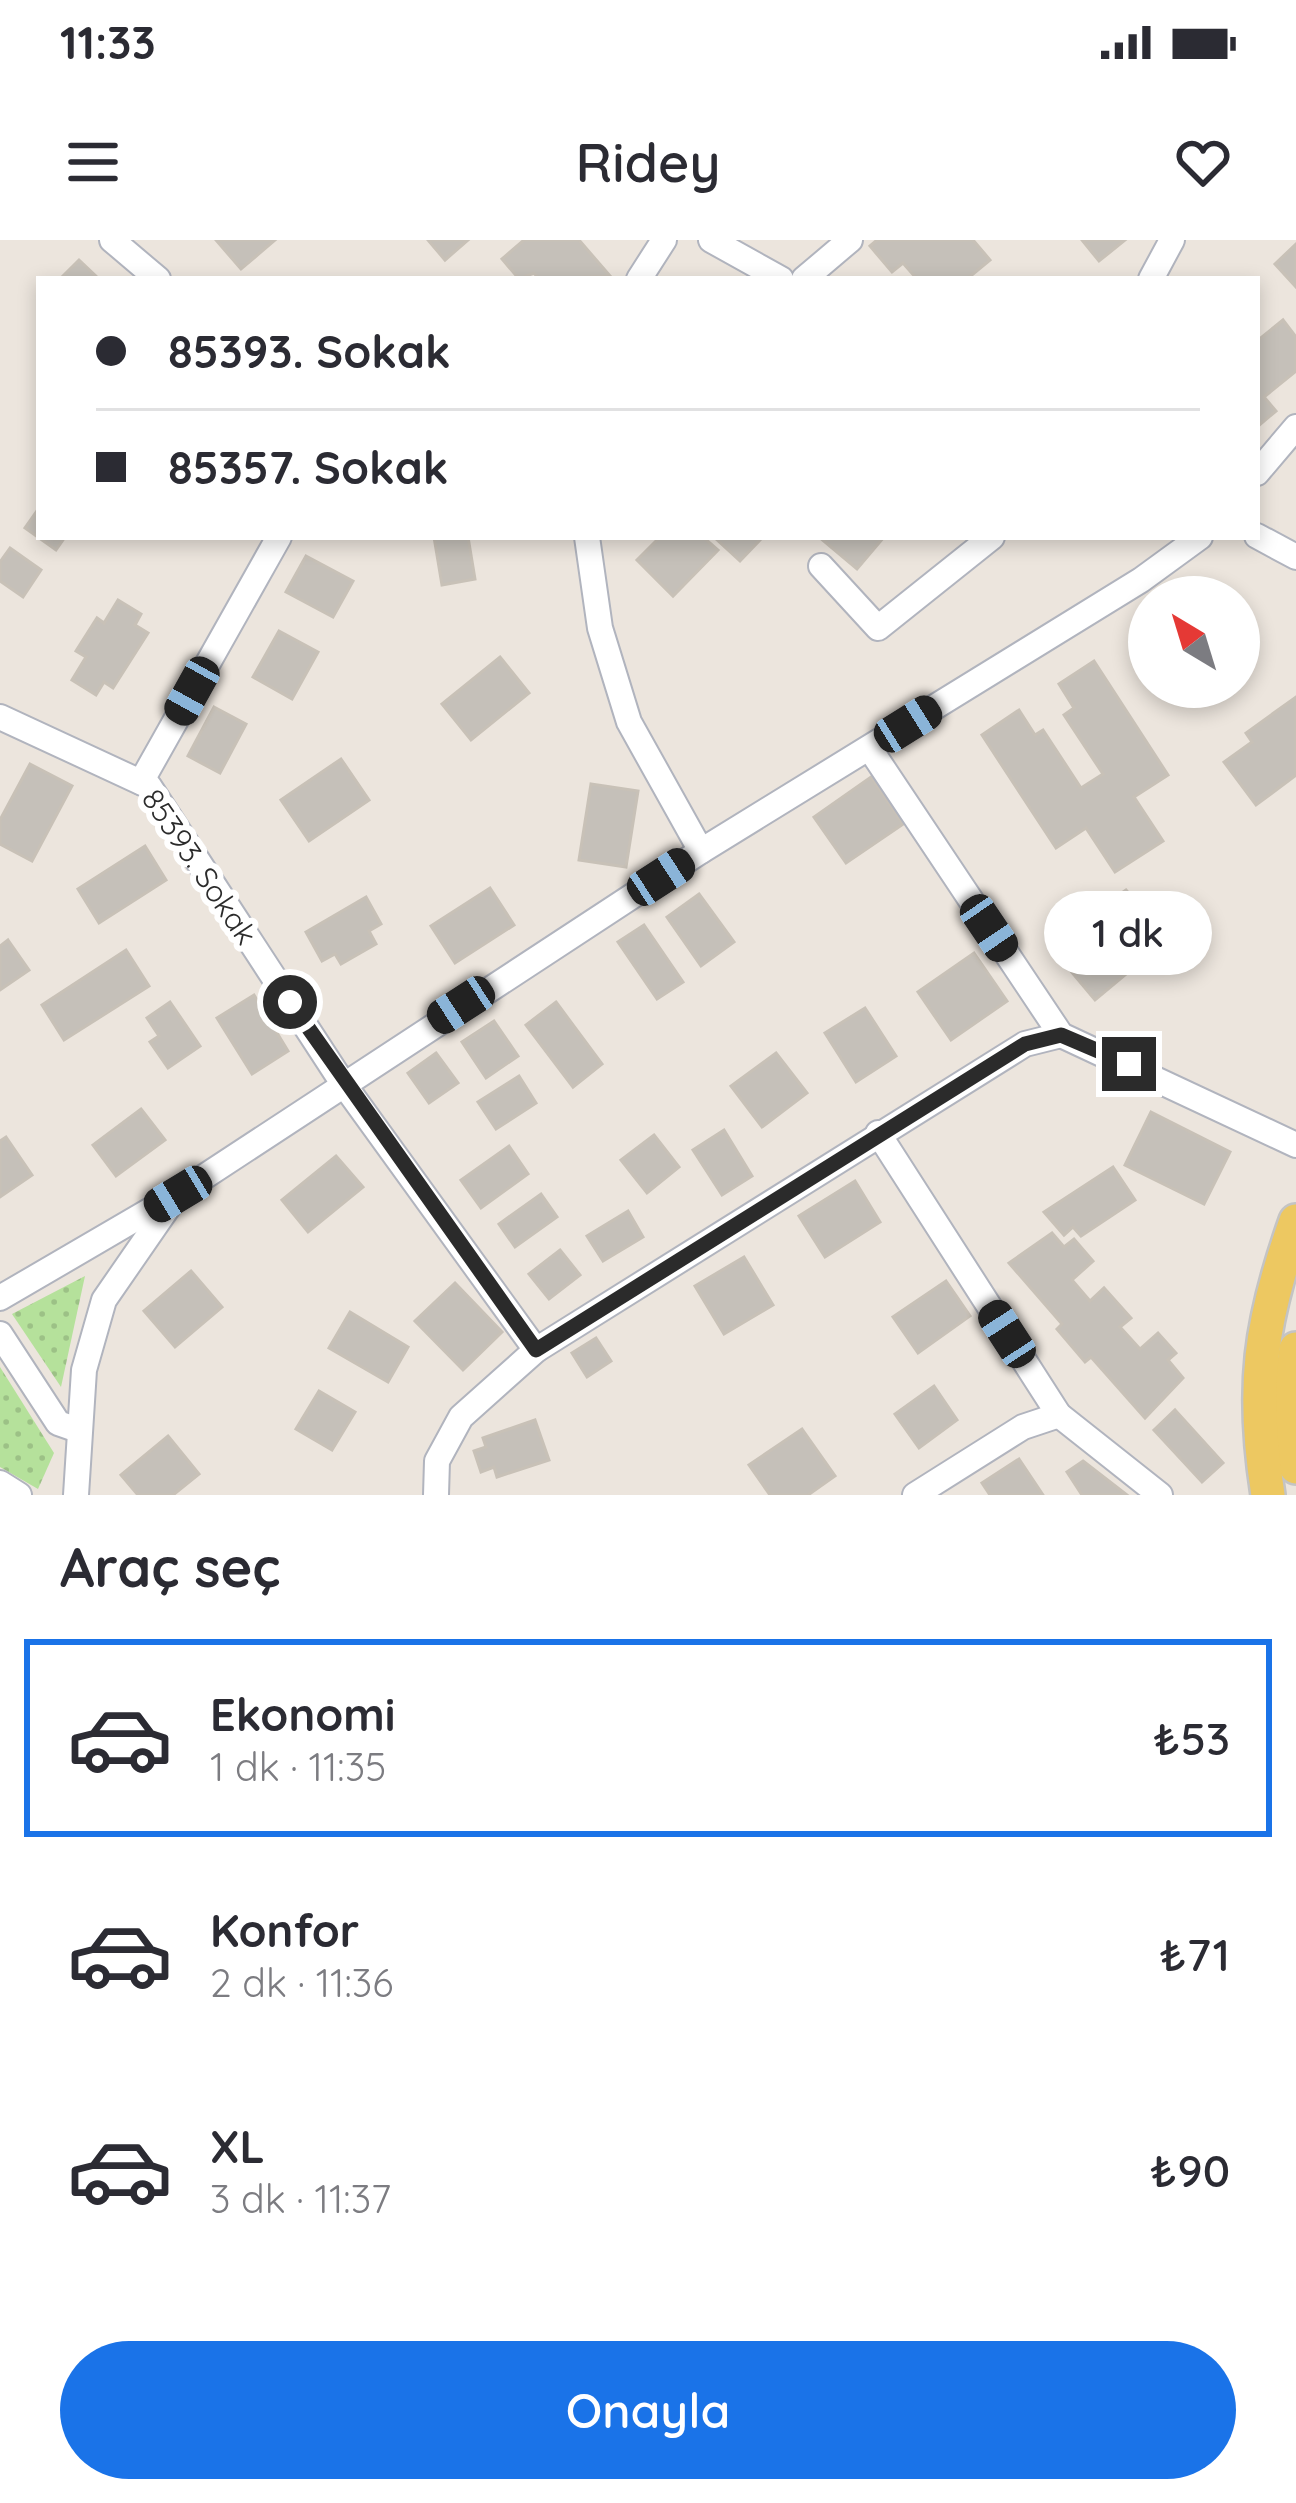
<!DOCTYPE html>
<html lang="tr">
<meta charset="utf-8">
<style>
body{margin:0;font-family:Quicksand,sans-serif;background:#f2f2f3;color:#2b2b33;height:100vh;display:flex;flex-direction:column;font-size:45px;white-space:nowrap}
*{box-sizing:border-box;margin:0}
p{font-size:39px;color:#7c7c81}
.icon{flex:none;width:66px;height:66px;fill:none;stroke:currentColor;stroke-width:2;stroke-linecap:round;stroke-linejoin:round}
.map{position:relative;height:1255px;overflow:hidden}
.drawer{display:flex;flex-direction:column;background:#fff;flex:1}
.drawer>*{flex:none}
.top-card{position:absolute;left:36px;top:36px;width:1224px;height:264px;border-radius:0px;box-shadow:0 6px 18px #0003;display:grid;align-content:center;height:264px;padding:0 60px;background:#fff}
.needle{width:78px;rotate:322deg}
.tools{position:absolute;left:1128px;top:336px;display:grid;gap:24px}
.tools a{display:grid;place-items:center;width:132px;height:132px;border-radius:50%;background:#fff;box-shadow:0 6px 18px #0003;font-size:60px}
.end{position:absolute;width:54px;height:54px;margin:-27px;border:15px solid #2b2b2b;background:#fff;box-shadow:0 0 0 6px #fff}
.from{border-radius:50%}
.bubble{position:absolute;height:84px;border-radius:42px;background:#fff;box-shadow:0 6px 18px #0003;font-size:39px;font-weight:600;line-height:84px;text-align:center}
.car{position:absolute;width:36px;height:72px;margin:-36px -18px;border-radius:15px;box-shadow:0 0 9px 3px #0007;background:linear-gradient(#222 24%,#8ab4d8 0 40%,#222 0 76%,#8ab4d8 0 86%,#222 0)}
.top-card b{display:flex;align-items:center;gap:42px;height:114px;font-size:45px}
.top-card b+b{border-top:3px solid #e1e1e2}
.top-card i{width:30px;height:30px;background:#2b2b33}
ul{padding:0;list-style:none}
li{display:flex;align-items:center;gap:36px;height:198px;margin:0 24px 18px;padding:0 36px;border:6px solid transparent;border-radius:0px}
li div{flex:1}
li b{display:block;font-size:45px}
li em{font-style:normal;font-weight:600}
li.active{border-color:#1a73e8}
li>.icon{width:108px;height:108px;stroke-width:1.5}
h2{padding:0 60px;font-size:54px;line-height:144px}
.action{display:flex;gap:24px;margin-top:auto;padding:24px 60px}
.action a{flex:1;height:138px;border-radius:72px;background:#1a73e8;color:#fff;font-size:48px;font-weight:600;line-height:138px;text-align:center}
.status{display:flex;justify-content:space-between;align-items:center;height:84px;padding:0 60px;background:#fff;direction:ltr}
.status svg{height:33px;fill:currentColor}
header{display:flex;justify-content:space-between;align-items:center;height:156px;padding:0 60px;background:#fff;font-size:54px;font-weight:600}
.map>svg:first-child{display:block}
.grass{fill:url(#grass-dots)}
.building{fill:#c5c0b9;stroke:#c8c1b7;stroke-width:3}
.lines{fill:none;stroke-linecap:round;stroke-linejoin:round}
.minor-casing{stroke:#b1b4be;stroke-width:28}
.major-casing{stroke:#c4c4c4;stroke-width:38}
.minor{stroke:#fff;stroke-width:24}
.major{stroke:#edc861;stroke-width:33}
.route{stroke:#2b2b2b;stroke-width:15}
.labels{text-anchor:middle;stroke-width:12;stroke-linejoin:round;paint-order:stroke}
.street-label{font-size:30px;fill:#2b2b2b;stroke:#fff}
</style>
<div class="status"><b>11:33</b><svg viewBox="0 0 49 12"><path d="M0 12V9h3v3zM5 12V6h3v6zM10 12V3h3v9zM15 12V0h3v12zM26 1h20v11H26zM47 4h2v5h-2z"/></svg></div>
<header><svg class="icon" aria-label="menu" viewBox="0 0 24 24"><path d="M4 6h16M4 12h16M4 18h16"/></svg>Ridey<svg class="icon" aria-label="heart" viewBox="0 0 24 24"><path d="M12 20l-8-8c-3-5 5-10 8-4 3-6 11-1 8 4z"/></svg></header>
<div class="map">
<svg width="1296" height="1255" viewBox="0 0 1296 1255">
<defs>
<pattern id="grass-dots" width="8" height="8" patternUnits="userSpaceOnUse" patternTransform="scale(3)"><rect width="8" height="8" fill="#b5e19b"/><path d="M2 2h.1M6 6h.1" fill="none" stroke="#9cc186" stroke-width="1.8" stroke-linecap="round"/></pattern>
</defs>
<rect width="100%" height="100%" fill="#ece5dd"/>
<g class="grass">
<polygon points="85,1036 61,1147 12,1074"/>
<polygon points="0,1127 54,1213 38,1249 0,1227"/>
</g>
<g class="building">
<polygon points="216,0 275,0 241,29"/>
<polygon points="428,0 468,0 445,20"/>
<polygon points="524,0 579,0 610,36 539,39 534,33 519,39 502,19"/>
<polygon points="877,0 973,0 990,20 967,39 917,39 903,23 892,32 870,6"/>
<polygon points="1082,0 1125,0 1099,21"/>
<polygon points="1296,4 1296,47 1275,24"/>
<polygon points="79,20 99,39 60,39"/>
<polygon points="1283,80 1296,97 1296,131 1264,157 1276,171 1257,187 1257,101"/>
<polygon points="39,268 39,297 65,297 56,310 25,288"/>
<polygon points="434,297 468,297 475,339 442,345"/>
<polygon points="660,297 703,297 718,310 673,356 637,320"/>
<polygon points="714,297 763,297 740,321"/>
<polygon points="819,297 884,297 857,329"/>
<polygon points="10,308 41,330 23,357 0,341 0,322"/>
<polygon points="306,316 353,341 333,377 286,352"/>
<polygon points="118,360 141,374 135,385 148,393 113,448 104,442 96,455 72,440 86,417 76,411 97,378 104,383"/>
<polygon points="279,391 318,412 292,459 253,437"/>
<polygon points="500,417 529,453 471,500 442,464"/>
<polygon points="1094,421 1168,535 1134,557 1163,601 1115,632 1086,588 1056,608 982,495 1019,470 1035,495 1043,490 1081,548 1103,534 1064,475 1074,468 1059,444"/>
<polygon points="1296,457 1296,535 1256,565 1224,522 1252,502 1246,493"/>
<polygon points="214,467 246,484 220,533 188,516"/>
<polygon points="341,519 369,560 309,601 281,560"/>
<polygon points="30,524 72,546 32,621 0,604 0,580"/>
<polygon points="871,537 903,584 846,623 814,577"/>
<polygon points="591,544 638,551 626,627 579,620"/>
<polygon points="145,606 166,640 99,683 78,649"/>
<polygon points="490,648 514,685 455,723 431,686"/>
<polygon points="1126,650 1168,699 1095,760 1054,711 1079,689 1075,685"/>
<polygon points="699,654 734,702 701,726 667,677"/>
<polygon points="366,657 381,684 369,691 376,704 341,724 335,714 322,721 306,692"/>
<polygon points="644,685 683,742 657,759 618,702"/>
<polygon points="8,700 29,730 0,750 0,706"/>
<polygon points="126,710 149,746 64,800 42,765"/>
<polygon points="974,713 1007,761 951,800 918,752"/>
<polygon points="254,755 288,811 252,834 217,778"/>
<polygon points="170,762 200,806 168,828 150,802 159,796 147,778"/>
<polygon points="556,762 602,824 573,847 526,785"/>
<polygon points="865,768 896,816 856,842 825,793"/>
<polygon points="494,781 518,816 486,838 462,802"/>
<polygon points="436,813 458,843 429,863 408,833"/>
<polygon points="776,813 807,853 762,887 731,846"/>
<polygon points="519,836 536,863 496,889 478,862"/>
<polygon points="141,869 165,900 116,936 93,905"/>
<polygon points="1151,872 1230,912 1204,964 1125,925"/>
<polygon points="724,890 752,936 722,955 693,910"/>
<polygon points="654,895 679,927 647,953 621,920"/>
<polygon points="6,897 32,935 0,957 0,901"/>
<polygon points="509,906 528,934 481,968 461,940"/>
<polygon points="336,916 363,947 308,992 282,960"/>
<polygon points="1113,927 1135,960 1081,996 1073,987 1064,995 1044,972"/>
<polygon points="855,941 880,982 825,1017 799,976"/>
<polygon points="541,954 557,977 515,1007 499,984"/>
<polygon points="628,971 643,997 603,1021 587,996"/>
<polygon points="1052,993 1064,1007 1074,999 1093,1021 1072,1040 1090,1061 1104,1048 1131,1078 1120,1087 1140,1109 1158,1093 1176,1113 1168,1120 1183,1138 1145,1178 1091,1117 1085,1122 1057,1089 1062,1084 1009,1023"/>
<polygon points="560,1010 580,1035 549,1059 529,1034"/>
<polygon points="744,1017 773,1065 724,1094 695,1046"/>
<polygon points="191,1031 222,1067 175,1107 144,1071"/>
<polygon points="946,1041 970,1076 918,1113 893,1077"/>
<polygon points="455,1043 502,1092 463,1130 415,1081"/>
<polygon points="350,1072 408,1107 388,1142 329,1108"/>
<polygon points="596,1098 611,1121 587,1137 572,1113"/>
<polygon points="934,1146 957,1180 919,1208 895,1174"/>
<polygon points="319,1151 355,1172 332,1210 296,1189"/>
<polygon points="1175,1170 1223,1223 1202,1242 1154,1190"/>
<polygon points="535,1180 549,1220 497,1237 494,1227 481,1232 474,1211 486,1207 483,1198"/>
<polygon points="802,1189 835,1236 808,1255 770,1255 749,1225"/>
<polygon points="168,1196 199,1234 173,1255 138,1255 121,1235"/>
<polygon points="1019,1219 1043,1255 990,1255 982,1243"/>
<polygon points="1083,1221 1127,1255 1082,1255 1067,1232"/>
</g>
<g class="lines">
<g class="minor-casing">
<g id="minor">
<polyline points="112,0 158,39"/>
<polyline points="711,0 781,39"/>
<polyline points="639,39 664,0"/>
<polyline points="804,39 850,0"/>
<polyline points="1151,39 1172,0"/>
<polyline points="1257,233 1296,187"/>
<polyline points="1257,296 1296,317"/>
<polyline points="587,297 600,388 629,482 701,611"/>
<polyline points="821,326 878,388 992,297"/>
<polyline points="0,477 149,546 342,842 536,1110"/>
<polyline points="870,509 1061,795 1296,905"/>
<polyline points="141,542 279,297"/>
<polyline points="878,893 1059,1175 1160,1255"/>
<polyline points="0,1058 178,954 701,611 1141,340 1200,297"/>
<polyline points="0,1094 58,1183 78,1190"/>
<polyline points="0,1243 19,1255"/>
<polyline points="76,1255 84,1130 104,1060 171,963"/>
<polyline points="436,1255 437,1221 461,1177 536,1110 1025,804 1061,795"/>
<polyline points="915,1255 1023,1187 1059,1175"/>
</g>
</g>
<g class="major-casing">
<g id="major">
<polyline points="1296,1109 1289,1159 1296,1227"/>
<path d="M 1268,1255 C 1251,1148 1260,1082 1296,981"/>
</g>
</g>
<use href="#minor" class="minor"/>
<use href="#major" class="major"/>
</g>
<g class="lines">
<polyline class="route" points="290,762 536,1110 1025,804 1061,795 1129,824"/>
</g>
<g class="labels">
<g class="street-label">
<text transform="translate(199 627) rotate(56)" y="10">85393. Sokak</text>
</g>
</g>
</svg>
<div class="tools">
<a><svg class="needle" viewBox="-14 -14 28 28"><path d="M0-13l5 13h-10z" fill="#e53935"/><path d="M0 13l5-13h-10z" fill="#7c7c81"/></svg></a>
</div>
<i class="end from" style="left:290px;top:762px"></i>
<i class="end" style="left:1129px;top:824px"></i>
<div class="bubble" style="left:1044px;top:651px;width:168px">1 dk</div>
<i class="car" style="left:192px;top:451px;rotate:209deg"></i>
<i class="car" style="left:908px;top:484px;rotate:58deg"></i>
<i class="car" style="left:661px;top:637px;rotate:57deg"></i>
<i class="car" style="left:989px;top:688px;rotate:146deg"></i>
<i class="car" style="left:461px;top:765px;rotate:237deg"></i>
<i class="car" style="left:178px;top:954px;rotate:239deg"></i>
<i class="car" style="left:1007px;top:1094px;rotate:327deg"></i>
<div class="top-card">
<b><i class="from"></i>85393. Sokak</b>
<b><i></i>85357. Sokak</b>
</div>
</div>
<section class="drawer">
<h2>Araç seç</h2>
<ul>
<li class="active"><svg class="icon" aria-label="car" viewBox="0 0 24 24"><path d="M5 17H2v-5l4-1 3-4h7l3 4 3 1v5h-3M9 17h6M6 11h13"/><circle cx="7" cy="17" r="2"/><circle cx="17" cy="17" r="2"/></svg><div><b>Ekonomi</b><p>1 dk · 11:35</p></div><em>₺53</em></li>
<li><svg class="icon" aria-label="car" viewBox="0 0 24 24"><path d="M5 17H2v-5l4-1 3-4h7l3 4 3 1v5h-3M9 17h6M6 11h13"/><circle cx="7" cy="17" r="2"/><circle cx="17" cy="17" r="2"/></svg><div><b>Konfor</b><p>2 dk · 11:36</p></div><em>₺71</em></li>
<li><svg class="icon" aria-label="car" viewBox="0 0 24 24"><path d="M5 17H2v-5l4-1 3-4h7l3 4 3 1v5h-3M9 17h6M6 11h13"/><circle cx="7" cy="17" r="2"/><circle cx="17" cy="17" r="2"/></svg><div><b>XL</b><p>3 dk · 11:37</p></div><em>₺90</em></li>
</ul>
<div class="action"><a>Onayla</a></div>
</section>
